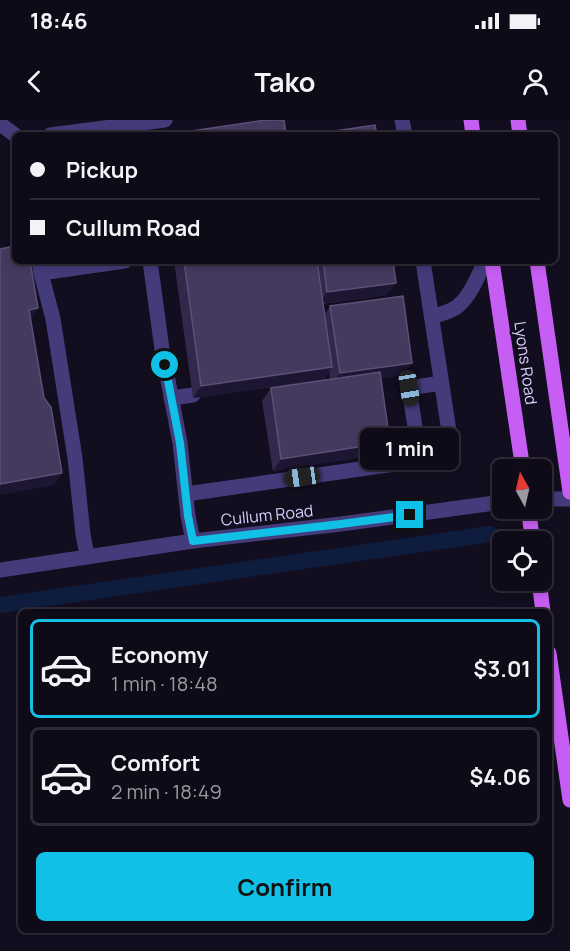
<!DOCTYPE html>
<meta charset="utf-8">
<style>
body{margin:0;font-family:Manrope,sans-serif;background:#171320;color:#f1f3f6;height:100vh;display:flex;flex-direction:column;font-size:22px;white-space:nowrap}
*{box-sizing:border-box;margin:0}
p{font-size:20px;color:#9b9aa1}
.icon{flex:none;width:33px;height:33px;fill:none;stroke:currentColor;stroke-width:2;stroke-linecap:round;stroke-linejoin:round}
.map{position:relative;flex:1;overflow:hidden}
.panel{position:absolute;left:18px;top:489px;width:534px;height:324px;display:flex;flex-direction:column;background:#0e0a17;border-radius:9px;box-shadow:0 3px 9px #0003,0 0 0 2px #2e2b36}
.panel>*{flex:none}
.guide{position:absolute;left:12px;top:12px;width:546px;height:132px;border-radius:9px;box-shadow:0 3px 9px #0003,0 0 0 2px #2e2b36;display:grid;align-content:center;height:132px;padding:0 18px;background:#0e0a17}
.needle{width:39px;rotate:352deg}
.buttons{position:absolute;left:492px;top:339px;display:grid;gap:12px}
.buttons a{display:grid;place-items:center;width:60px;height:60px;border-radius:9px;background:#0e0a17;box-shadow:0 3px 9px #0003,0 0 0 2px #2e2b36;font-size:30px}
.end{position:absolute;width:27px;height:27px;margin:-14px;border:8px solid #11c0e6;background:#111;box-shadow:0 0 0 3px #111}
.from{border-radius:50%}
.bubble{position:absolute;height:42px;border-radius:9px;background:#0e0a17;box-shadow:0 3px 9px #0003,0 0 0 2px #2e2b36;font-size:20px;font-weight:700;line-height:42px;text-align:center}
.car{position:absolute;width:18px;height:36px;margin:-18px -9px;border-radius:8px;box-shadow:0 0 4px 2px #0007;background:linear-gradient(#222 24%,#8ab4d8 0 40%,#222 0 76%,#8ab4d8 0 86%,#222 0)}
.guide b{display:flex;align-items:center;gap:21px;height:57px;font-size:22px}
.guide b+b{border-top:2px solid #2e2b36}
.guide i{width:15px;height:15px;background:#f1f3f6}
ul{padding:10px 0 0;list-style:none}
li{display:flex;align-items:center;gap:18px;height:99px;margin:0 12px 9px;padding:0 6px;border:3px solid #2e2b36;border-radius:9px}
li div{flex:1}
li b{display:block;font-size:22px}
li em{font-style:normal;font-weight:700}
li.active{border-color:#11c0e6}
li>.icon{width:54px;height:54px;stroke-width:1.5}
.cta{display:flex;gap:12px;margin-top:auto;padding:12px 18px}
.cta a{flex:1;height:69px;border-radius:9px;background:#11c0e6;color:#111;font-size:24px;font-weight:700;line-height:69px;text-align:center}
.status{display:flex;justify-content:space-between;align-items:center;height:42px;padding:0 30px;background:#0e0a17;direction:ltr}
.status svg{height:16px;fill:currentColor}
header{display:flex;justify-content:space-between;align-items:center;height:78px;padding:0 18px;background:#0e0a17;font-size:27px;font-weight:700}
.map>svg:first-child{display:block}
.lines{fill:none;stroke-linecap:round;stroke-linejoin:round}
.canal{stroke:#0e1c3d;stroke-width:16}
.minor{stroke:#443c7a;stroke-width:15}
.major{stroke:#c75ef3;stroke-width:15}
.wall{fill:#32284b}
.shaded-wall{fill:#1d1632}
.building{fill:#433a5e;stroke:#5b5177;stroke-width:1.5}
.route{stroke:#11c0e6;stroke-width:8}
.labels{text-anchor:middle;stroke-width:4.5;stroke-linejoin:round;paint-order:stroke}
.street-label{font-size:16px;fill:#d8cffc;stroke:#120e1f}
</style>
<div class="status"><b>18:46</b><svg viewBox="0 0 49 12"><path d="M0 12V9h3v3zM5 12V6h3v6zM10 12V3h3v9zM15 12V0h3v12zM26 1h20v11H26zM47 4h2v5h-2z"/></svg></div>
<header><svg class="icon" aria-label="back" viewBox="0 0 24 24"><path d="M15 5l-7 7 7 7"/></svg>Tako<svg class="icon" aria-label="person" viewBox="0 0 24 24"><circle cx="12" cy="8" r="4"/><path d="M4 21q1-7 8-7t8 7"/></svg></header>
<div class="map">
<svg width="570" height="831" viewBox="0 0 570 831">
<rect width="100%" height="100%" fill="#120e1f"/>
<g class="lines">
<polyline class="canal" points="0,485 490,414"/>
<g class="minor">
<polyline points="402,0 405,15"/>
<polyline points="0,4 15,15"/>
<polyline points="50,15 165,0"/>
<polyline points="39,141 41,153 125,141"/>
<polyline points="150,141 162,229 180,323 188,396 193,421"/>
<polyline points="41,153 53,199 75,338 83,414 87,436"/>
<path d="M 432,197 C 440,194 451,192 458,186 C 471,175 478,156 485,141"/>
<polyline points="171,278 193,275"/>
<polyline points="420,339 409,268 441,263"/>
<polyline points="186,374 395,344 452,331 423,141"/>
<polyline points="542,379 570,379"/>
<polyline points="0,450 193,421 341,404 502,382"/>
</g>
<g class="major">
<polyline points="471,0 473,15"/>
<polyline points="518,0 520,15"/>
<polyline points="492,141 523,350"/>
<polyline points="537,141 570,372"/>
<polyline points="528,388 533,422"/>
<polyline points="539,460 543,492"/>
<polyline points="549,533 570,680"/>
</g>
</g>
<polygon class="wall" points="174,141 393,141 387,175 323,184 325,194 330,186 404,255 381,258 390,322 382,334 273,351 262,281 271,268 330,259 329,252 324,260 193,278"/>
<g class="shaded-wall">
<polygon points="396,163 387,175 319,184 327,172"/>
<polygon points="38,188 30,200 29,190"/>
<polygon points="412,243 404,255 331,265 340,253"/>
<polygon points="332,247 324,260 193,278 201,266"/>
<polygon points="390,322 382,334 273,351 281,339"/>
<polygon points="62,353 54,365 0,375 0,364"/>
</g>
<g class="building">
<polygon points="266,0 284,0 286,15 164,15"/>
<polygon points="375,5 377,15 307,15"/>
<polygon points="15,126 15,141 30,141 38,188 29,190 44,278 51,287 62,353 0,364 0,129"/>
<polygon points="184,141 317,141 332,247 201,266"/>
<polygon points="323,141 393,141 396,163 327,172"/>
<polygon points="403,176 412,243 340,253 330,186"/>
<polygon points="380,252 390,322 281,339 271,268"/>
</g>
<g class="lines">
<polyline class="route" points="165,245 180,323 188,396 193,421 341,404 410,395"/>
</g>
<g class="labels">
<g class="street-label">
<text transform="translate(526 243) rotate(82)" y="6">Lyons Road</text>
<text transform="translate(267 395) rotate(-6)" y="6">Cullum Road</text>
</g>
</g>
</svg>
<div class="buttons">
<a><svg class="needle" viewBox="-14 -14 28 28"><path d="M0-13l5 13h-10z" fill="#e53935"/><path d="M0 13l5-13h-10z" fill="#9b9aa1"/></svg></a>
<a><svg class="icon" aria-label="locate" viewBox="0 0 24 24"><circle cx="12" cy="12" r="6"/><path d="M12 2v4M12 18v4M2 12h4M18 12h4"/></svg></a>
</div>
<i class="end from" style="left:165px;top:245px"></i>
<i class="end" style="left:410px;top:395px"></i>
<div class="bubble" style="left:360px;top:308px;width:99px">1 min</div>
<i class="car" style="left:409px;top:268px;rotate:171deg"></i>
<i class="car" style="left:302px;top:357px;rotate:262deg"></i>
<div class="guide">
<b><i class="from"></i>Pickup</b>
<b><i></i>Cullum Road</b>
</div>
<section class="panel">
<ul>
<li class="active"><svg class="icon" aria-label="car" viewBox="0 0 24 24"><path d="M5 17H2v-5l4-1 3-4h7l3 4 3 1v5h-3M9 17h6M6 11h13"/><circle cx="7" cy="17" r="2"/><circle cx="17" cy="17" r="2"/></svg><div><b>Economy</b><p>1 min · 18:48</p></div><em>$3.01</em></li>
<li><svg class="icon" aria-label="car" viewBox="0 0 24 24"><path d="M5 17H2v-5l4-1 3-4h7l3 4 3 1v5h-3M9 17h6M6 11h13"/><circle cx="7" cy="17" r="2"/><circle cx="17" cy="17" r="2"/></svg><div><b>Comfort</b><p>2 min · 18:49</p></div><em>$4.06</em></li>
</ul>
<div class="cta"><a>Confirm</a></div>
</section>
</div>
